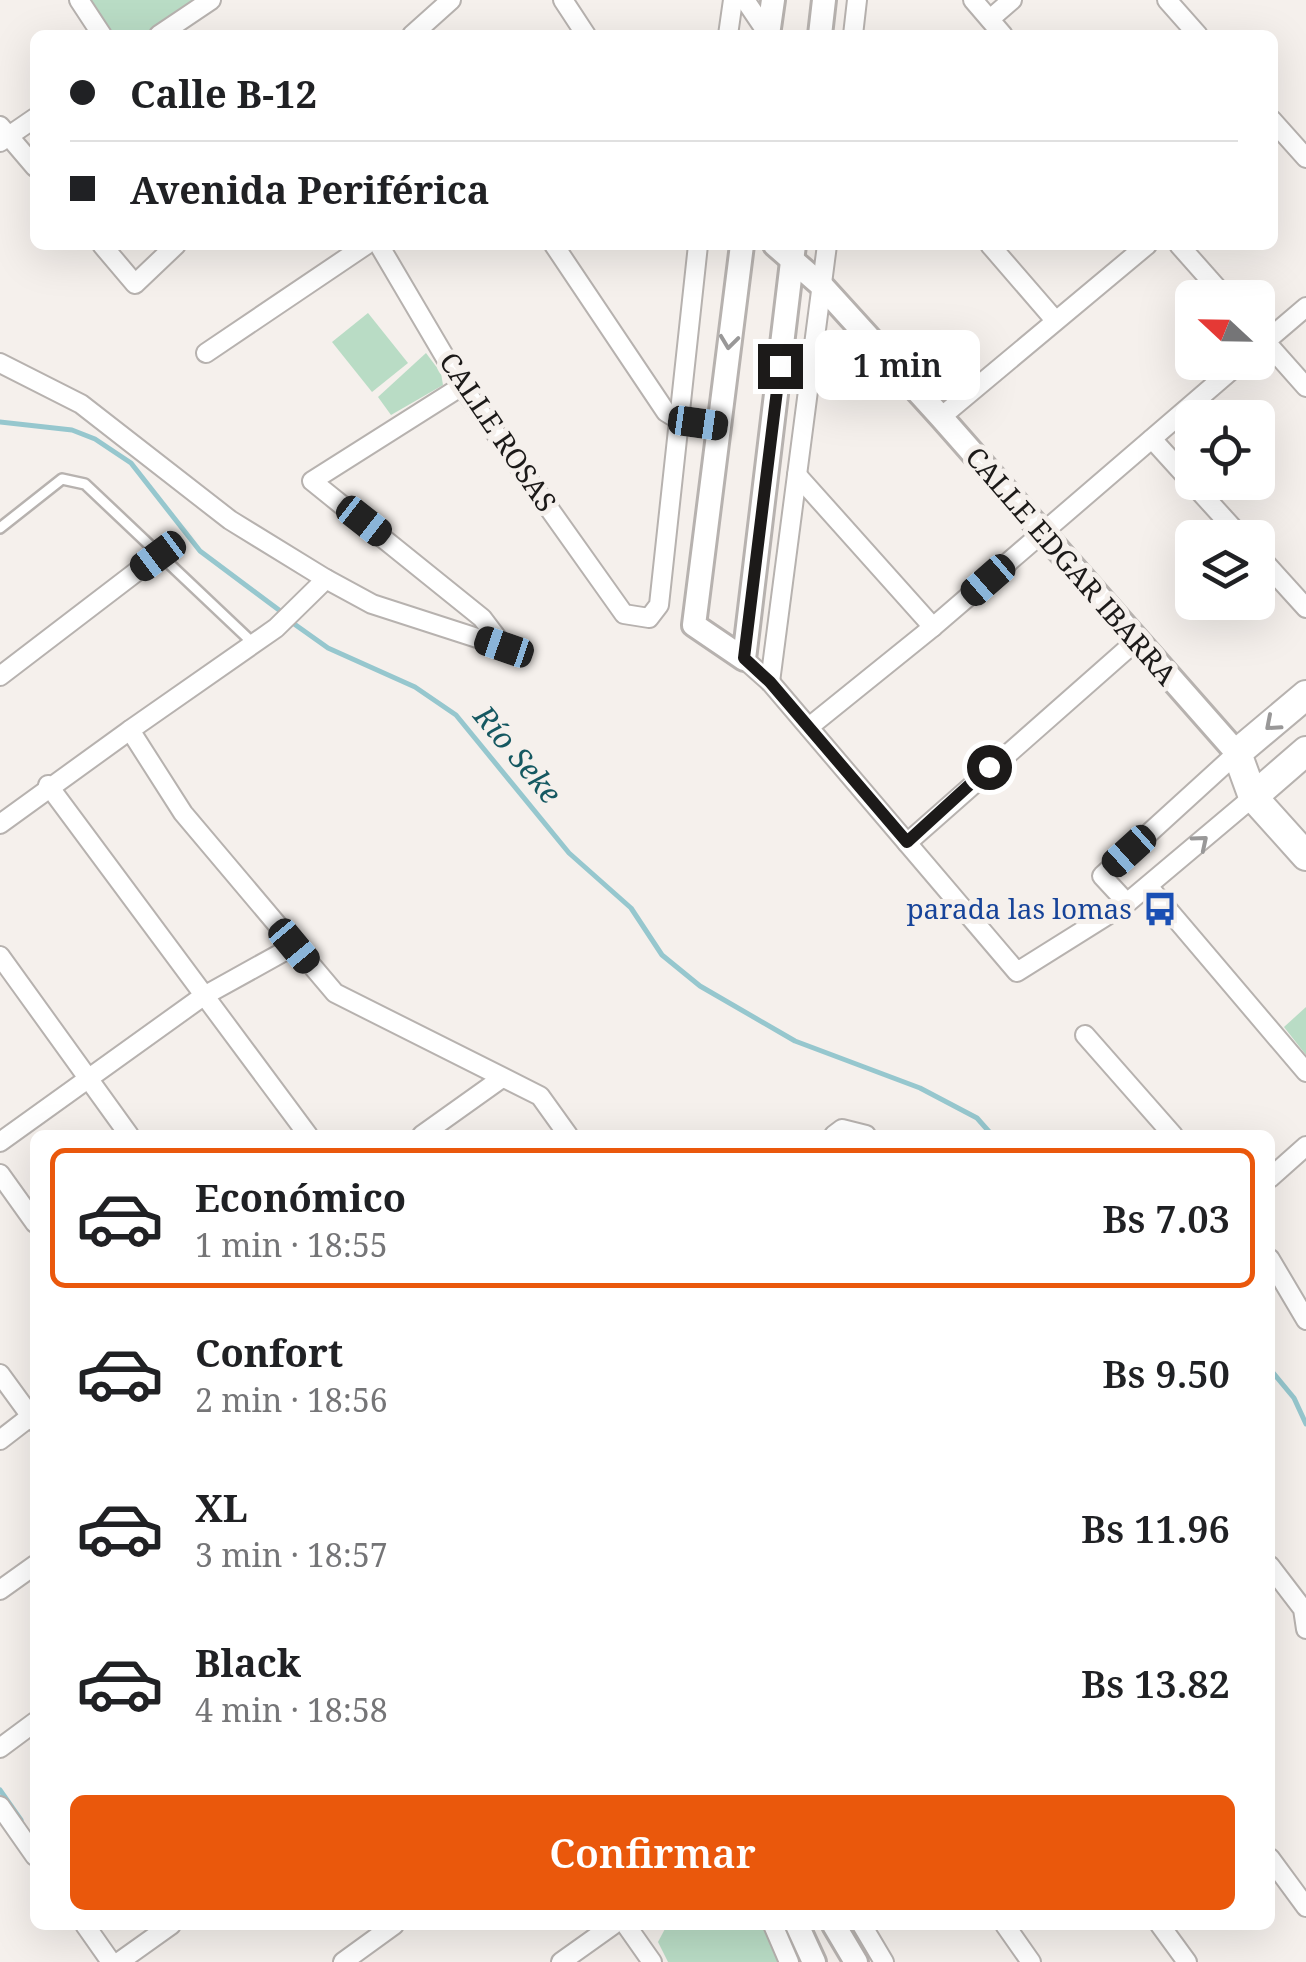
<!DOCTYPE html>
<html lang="es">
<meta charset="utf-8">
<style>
body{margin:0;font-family:"Noto Serif",serif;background:#f2f2f2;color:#202124;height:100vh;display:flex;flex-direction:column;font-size:38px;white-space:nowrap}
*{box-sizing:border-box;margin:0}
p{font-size:32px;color:#757577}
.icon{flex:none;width:55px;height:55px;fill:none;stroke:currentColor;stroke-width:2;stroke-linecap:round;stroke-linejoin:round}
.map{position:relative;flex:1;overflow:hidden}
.sheet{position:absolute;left:30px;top:1130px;width:1245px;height:800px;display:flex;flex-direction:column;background:#fff;border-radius:15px;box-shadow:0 10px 40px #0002}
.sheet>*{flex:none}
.top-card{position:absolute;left:30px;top:30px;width:1248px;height:220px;border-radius:15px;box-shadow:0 10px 40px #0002;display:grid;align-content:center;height:220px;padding:0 40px;background:#fff}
.needle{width:65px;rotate:292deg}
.tools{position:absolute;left:1175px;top:280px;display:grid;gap:20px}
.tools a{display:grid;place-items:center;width:100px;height:100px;border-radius:15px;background:#fff;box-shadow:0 10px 40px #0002;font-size:50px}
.end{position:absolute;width:45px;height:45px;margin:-22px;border:12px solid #1c1a19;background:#fff;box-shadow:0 0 0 5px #fff}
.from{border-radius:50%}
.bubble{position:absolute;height:70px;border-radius:15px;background:#fff;box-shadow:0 10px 40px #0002;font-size:32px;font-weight:600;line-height:70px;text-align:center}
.car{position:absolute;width:30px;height:60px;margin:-30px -15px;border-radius:12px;box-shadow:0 0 8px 2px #0007;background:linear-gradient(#222 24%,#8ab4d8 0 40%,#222 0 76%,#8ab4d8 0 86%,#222 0)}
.top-card b{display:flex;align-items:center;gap:35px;height:95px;font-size:38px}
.top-card b+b{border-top:2px solid #e0e0e0}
.top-card i{width:25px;height:25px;background:#202124}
ul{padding:18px 0 0;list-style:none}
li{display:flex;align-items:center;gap:30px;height:140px;margin:0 20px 15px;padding:0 20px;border:5px solid transparent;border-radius:15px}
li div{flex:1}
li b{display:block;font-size:38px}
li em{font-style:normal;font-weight:600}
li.selected{border-color:#ea580c}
li>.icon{width:90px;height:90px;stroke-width:1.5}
.primary-button{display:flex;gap:20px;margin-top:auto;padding:20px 40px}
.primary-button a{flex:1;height:115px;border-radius:15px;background:#ea580c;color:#fff;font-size:40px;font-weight:600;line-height:115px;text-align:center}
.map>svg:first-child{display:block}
.park{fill:#b9dcc5}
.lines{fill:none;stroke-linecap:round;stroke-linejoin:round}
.stream{stroke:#96c7ce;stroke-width:5}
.service-casing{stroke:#b7b2af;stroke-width:14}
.minor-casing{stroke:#b7b2af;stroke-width:22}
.tertiary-casing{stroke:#b7b2af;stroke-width:28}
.secondary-casing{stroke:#b7b2af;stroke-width:32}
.service{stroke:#fff;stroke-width:9}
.minor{stroke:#fff;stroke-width:18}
.tertiary{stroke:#fff;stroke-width:22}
.secondary{stroke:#fff;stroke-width:28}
.oneway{stroke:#999898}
.route{stroke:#1c1a19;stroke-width:12}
.labels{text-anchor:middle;stroke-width:10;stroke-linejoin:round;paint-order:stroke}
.street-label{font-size:28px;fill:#1c1a19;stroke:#f5f0ec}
.transit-label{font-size:28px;fill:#164399;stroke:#f5f0ec;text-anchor:end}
.water-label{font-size:30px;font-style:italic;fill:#155861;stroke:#f5f0ec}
</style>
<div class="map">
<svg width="1306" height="1962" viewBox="0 0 1306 1962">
<rect width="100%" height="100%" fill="#f5f0ec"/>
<g class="park">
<polygon points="89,0 198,0 147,35 112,35"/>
<polygon points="368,313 408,363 372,392 332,342"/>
<polygon points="426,353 441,373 443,385 391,415 378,397"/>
<polygon points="1306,1007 1306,1055 1284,1027"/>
<polygon points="667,1925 767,1925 783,1962 668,1962 658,1942"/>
</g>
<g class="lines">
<g class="stream">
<polyline points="0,422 72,430 95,439 131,463 200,551 283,613"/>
<polyline points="290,621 328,648 415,687 456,715 569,853 631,908 662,955 700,986 795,1041 920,1088 977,1118 992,1135"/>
<polyline points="1270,1369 1294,1398 1306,1424"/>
<polyline points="0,1790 21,1820"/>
</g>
<g class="service-casing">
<polyline id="service" points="0,528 62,479 85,484 254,644"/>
</g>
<g class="minor-casing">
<g id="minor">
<polyline points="79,0 102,35"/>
<polyline points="563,0 586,35"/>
<polyline points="745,0 768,34"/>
<polyline points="973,0 1003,35"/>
<polyline points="1167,0 1198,35"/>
<polyline points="990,19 1012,0"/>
<polyline points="159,35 211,0"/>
<polyline points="412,35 451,0"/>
<polyline points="728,35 733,0"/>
<polyline points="853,35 857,0"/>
<polyline points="1272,120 1306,158"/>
<polyline points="0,126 35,167"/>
<polyline points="0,142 35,118"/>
<polyline points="102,245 135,284 176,245"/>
<polyline points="379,245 462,386 624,614 649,618 659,605 698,245"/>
<polyline points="554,245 666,412 679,420 719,426"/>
<polyline points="990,245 1054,319"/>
<polyline points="1179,245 1226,298"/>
<polyline points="1258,333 1306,387"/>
<polyline points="1258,348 1306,307"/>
<polyline points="206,353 366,245"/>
<polyline points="0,363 81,404 230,520 326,579 372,604 505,647"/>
<polyline points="462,386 312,481 482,618 504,647"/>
<polyline points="941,417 1147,245"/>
<polyline points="1152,439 1242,538"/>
<polyline points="797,475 933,627"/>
<polyline points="1258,555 1306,608"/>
<polyline points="326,579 276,628 130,730 183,813 335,993 540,1096 568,1135"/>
<polyline points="744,659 770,682 1017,972 1127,903 1253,797"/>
<polyline points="0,676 157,556"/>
<polyline points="770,682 827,245"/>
<polyline points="809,727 933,627 1241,362"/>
<polyline points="48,785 308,1135"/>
<polyline points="0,824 130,730"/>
<polyline points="907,843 1135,642"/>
<polyline points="1148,886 1306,1072"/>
<polyline points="1127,903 1102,876 1237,753"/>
<polyline points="0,956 129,1135"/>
<polyline points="1085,1035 1173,1135"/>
<polyline points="422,1135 502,1078"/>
<polyline points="834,1135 842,1129 866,1135"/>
<polyline points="0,1142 202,997 294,946"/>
<polyline points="0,1174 35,1223"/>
<polyline points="1270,1178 1306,1146"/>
<polyline points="1270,1259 1306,1320"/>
<polyline points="0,1374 35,1422"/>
<polyline points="0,1440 35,1413"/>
<polyline points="1270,1566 1303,1609 1306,1629"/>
<polyline points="0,1590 35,1565"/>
<polyline points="0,1748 35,1722"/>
<polyline points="0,1806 35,1856"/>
<polyline points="1270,1858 1306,1907"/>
<polyline points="85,1925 111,1962"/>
<polyline points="626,1925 652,1962"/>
<polyline points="773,1925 789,1962"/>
<polyline points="862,1925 884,1962"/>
<polyline points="1005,1925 1031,1962"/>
<polyline points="1160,1925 1187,1962"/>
<polyline points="119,1962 171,1925"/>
<polyline points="343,1962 394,1925"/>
<polyline points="561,1962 613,1925"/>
</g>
</g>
<g class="tertiary-casing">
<g id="tertiary">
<polyline points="768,35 773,0"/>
<polyline points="820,35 824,0"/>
<polyline points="742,245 694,625 744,659 794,245"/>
<polyline points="775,245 821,285 941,417 1237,753"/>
<polyline points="797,1925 814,1962"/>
<polyline points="834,1925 856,1962"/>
</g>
</g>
<g class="secondary-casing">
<g id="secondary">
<polyline points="1306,695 1237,753 1253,797 1306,856"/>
<polyline points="1253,797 1306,751"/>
</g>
</g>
<use href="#service" class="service"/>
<use href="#minor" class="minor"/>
<use href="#tertiary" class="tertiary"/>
<use href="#secondary" class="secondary"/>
</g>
<defs><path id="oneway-chevron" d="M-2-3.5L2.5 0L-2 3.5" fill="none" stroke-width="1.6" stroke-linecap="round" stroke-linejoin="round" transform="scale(2.5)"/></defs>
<g class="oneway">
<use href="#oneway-chevron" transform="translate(729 342) rotate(97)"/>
<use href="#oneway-chevron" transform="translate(1272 724) rotate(139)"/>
<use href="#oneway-chevron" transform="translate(1201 842) rotate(-40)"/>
</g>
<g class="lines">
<polyline class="route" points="780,366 744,658 770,682 907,842 989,767"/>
</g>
<defs>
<g id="bus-bare" transform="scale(2.7)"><path d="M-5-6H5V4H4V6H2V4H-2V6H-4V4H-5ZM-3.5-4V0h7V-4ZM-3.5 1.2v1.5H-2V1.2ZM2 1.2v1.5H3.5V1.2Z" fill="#1a4fb4" stroke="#f5f0ec" stroke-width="2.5" paint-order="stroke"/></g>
</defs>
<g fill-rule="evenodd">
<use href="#bus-bare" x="1160" y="909"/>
</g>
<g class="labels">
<g class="street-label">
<text transform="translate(498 432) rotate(56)" y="10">CALLE ROSAS</text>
<text transform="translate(1071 566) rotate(49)" y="10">CALLE EDGAR IBARRA</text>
</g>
<g class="transit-label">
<text x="1132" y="919">parada las lomas</text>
</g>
<g class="water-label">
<text transform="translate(517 755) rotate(50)" y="10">Río Seke</text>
</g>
</g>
</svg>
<div class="tools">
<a><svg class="needle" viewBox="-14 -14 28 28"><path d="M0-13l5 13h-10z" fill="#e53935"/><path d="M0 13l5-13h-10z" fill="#757577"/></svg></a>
<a><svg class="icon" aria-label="locate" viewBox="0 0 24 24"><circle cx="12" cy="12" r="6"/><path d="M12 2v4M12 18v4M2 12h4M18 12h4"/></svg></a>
<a><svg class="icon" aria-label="layers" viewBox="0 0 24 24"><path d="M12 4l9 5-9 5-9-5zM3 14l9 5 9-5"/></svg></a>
</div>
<i class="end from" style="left:989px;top:767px"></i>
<i class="end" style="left:780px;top:366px"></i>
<div class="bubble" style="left:815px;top:330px;width:165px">1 min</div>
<i class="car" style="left:698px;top:423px;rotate:98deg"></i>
<i class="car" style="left:364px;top:521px;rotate:128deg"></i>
<i class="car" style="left:158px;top:556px;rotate:233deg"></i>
<i class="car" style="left:988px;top:580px;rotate:229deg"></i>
<i class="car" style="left:504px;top:647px;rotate:289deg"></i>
<i class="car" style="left:1129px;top:851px;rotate:228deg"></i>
<i class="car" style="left:294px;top:946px;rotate:140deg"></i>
<div class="top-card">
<b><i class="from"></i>Calle B-12</b>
<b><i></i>Avenida Periférica</b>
</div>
<section class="sheet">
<ul>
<li class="selected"><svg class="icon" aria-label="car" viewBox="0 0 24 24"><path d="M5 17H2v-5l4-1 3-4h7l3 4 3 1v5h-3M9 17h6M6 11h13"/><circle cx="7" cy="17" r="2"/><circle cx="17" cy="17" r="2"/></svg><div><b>Económico</b><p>1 min · 18:55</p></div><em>Bs 7.03</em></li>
<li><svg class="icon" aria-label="car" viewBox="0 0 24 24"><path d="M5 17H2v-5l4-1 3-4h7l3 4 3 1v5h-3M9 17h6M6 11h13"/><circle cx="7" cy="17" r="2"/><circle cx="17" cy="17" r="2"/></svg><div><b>Confort</b><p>2 min · 18:56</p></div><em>Bs 9.50</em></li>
<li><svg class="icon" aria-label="car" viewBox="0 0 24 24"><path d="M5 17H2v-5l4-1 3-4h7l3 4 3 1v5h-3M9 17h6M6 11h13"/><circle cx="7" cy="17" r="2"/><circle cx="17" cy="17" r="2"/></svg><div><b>XL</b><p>3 min · 18:57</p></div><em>Bs 11.96</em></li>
<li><svg class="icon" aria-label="car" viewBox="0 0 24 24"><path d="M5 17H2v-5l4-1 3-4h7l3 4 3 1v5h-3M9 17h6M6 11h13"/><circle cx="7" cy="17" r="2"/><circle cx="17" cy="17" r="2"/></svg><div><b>Black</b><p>4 min · 18:58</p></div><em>Bs 13.82</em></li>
</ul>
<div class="primary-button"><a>Confirmar</a></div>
</section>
</div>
